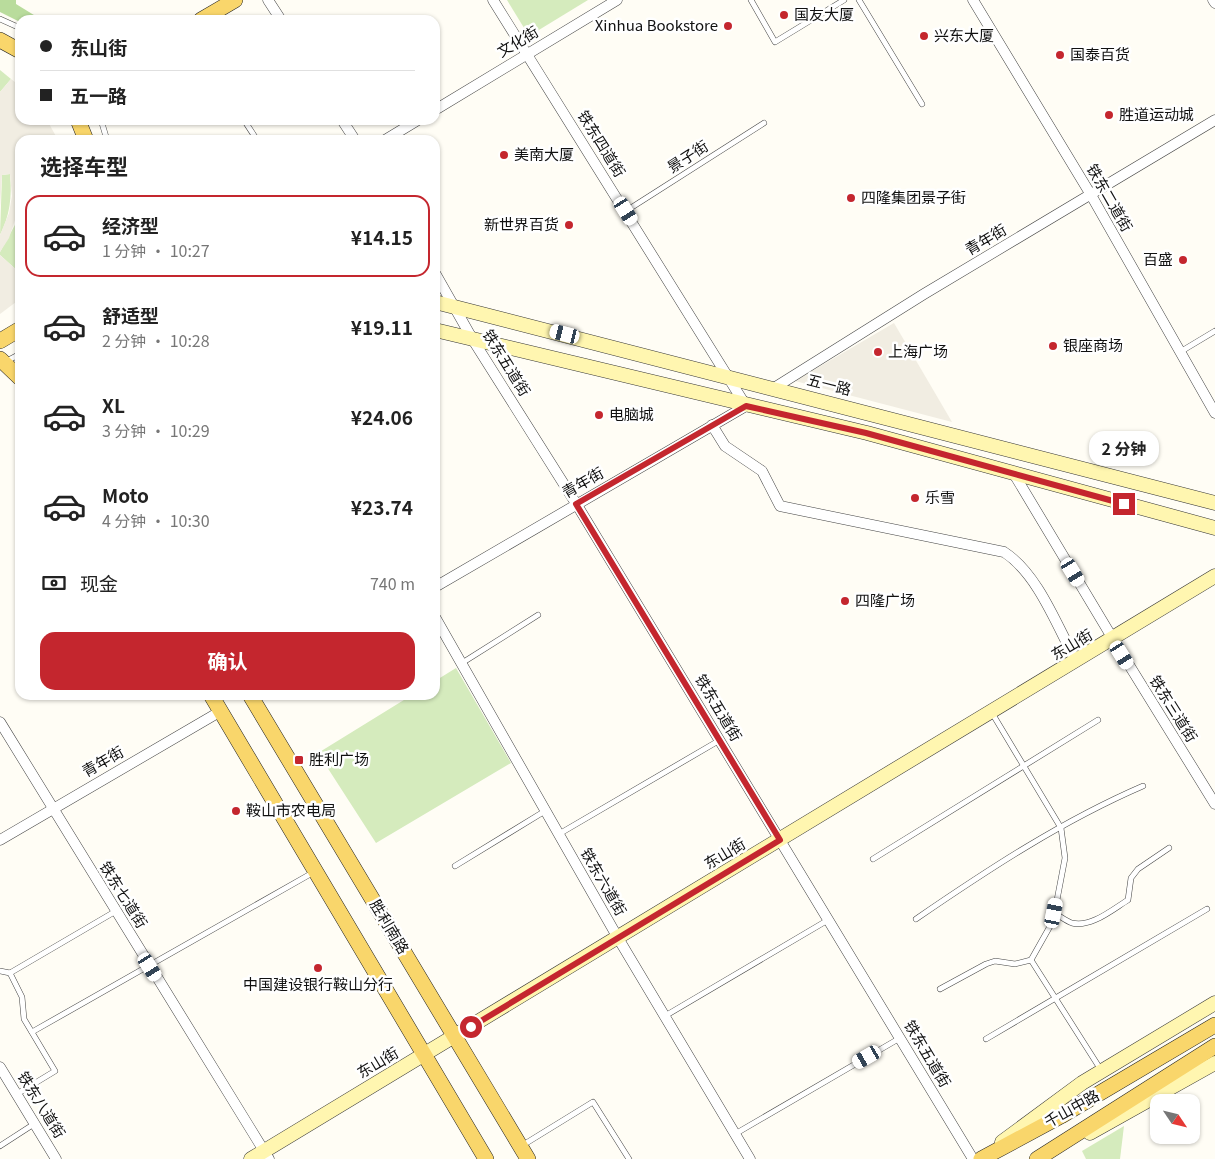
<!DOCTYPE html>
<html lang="zh">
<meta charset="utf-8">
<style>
body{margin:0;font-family:Georgia,"Noto Sans SC",serif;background:#f6f6f6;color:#222;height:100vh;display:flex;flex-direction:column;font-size:19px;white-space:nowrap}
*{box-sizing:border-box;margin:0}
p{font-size:16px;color:#767676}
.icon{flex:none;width:28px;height:28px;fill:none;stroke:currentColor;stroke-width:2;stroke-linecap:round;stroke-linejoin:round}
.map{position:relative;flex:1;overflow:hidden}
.side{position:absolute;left:15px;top:135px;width:425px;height:565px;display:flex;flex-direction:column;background:#fff;border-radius:15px;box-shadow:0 1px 4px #0004}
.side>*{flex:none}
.hud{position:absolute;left:15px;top:15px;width:425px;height:110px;border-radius:15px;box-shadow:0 1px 4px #0004;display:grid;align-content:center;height:110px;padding:0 25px;background:#fff}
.needle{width:32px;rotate:125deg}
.fabs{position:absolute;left:1150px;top:1094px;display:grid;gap:10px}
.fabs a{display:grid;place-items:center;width:50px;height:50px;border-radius:10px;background:#fff;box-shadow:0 1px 4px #0004;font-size:25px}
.end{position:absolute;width:22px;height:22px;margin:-11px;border:6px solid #c4262e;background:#fff;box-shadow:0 0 0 2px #fff}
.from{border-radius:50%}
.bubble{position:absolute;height:35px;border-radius:15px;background:#fff;box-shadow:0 1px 4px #0004;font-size:16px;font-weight:700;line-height:35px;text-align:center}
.car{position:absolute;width:15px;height:30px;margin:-15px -8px;border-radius:6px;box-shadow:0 0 4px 1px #0007;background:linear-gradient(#fff 24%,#345 0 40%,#fff 0 76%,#345 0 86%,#fff 0)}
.hud b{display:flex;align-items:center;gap:18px;height:48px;font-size:19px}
.hud b+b{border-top:1px solid #e0e0e0}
.hud i{width:12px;height:12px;background:#222}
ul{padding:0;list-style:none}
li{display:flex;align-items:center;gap:15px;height:82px;margin:0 10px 8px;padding:0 15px;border:2px solid transparent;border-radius:15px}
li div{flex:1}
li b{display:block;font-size:19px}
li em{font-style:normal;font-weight:700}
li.selected{border-color:#c4262e}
li>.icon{width:45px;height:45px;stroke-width:1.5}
h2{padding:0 25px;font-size:22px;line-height:60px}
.pay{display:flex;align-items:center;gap:12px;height:55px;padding:0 25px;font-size:19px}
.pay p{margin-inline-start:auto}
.primary-button{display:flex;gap:10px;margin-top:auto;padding:10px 25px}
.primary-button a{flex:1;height:58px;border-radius:15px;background:#c4262e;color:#fff;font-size:20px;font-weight:700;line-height:58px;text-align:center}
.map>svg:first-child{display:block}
.green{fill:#d5ebbd}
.forest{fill:#b9dc9c}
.plaza{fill:#f1ede2}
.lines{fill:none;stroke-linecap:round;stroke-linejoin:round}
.lane-casing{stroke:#444;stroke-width:6}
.street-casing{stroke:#444;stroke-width:11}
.secondary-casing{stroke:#333;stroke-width:15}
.primary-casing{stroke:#222;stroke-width:16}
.lane{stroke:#fff;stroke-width:5}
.street{stroke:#fff;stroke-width:10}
.secondary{stroke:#fff6b0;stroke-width:14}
.primary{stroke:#f9d66b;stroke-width:15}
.route{stroke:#c4262e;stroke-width:6}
.poi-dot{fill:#c4262e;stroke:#fff;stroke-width:2}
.labels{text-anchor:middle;stroke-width:5;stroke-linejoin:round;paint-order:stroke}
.poi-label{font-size:15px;fill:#111;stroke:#fff;text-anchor:start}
.street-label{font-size:15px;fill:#111;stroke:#fff}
</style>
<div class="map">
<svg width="1215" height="1159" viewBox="0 0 1215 1159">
<rect width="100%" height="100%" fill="#fffdf5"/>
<g class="green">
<polygon points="507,0 588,0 529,36"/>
<polygon points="0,70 11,79 0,92"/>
<path d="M 10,174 C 12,197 10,215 0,235 L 2,175 Z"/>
<polygon points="20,201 20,273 0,255 0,252 16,223"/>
<polygon points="456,668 511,763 376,843 318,753 412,695 435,695 435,681"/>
<polygon points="1124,1126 1120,1159 1086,1159 1082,1151"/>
</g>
<polygon class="forest" points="0,0 16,0 16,4 42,20 20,20 20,22 0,12"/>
<g class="plaza">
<polygon points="11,79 20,86 20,120 47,120 58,140 20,140 18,211 9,238 0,252 0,235 9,213 12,196 10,174 2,175 0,208 0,92"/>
<polygon points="0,255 20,273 20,299 0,314"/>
<polygon points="894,323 952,422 795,381"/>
</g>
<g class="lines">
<g class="lane-casing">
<g id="lane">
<polyline points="751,0 775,42 844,0"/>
<polyline points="859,0 922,104"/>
<polyline points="0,19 20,28"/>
<polyline points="101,120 107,140"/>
<polyline points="244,120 257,140"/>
<polyline points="626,211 764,123"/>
<polyline points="1180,352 1215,331"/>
<polyline points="5,362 20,354"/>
<polyline points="462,663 538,615"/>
<polyline points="992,713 1061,828 1065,858 1053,921 1031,960 1101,1070"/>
<polyline points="559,834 720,740"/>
<polyline points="873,859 1098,720"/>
<polyline points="455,866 545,811"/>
<path d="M 1054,913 C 1060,916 1066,921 1072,923 C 1091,928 1113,909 1128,900 L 1131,878 L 1138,869 L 1169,848"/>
<path d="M 916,919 C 989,869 1062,821 1143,786"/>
<polyline points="0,971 10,973 116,911"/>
<polyline points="10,973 22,997 24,1019 55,1071 17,1094"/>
<polyline points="940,989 986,964 995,961 1015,964 1031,960"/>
<polyline points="665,1016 828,920"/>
<polyline points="32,1032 314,872"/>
<polyline points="986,1039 1207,909"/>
<polyline points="735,1134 900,1038"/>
<polyline points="523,1145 593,1102 629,1159"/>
<polyline points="0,1146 34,1124"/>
</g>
</g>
<g class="street-casing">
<g id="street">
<polyline points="268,0 281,20"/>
<polyline points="973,0 1091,195 1215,413"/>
<polyline points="1213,0 1215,3"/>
<polyline points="435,110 617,0"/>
<polyline points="342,120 355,140"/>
<polyline points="385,140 418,120"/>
<polyline points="435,273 473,340 577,505 973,1159"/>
<polyline points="774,388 924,294 1215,120"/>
<path d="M 712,425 L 725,446 L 762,471 L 780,506 L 1004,552 C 1038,574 1057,626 1076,661"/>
<polyline points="1014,474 1113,639 1215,804"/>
<polyline points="435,587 746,406 493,0"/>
<polyline points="435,617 618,938 750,1159"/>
<polyline points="0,722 269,1159"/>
<polyline points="0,840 221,711"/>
<polyline points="0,1067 56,1159"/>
</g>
</g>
<g class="secondary-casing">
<g id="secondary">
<polyline points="435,302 1215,503"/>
<polyline points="435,330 867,433 1215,528"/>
<polyline points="1090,1133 1215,1063"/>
<polyline points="1002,1142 1082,1083 1215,1003"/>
<polyline points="251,1159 1215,576"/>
</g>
</g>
<g class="primary-casing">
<g id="primary">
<polyline points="201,20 235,0"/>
<polyline points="0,40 20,51"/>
<polyline points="78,120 86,140"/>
<polyline points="0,341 20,329"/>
<polyline points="0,359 20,378"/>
<polyline points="211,695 486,1159"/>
<polyline points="250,695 528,1159"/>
<polyline points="981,1159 1061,1116 1215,1025"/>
<polyline points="1037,1159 1215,1046"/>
</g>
</g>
<use href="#lane" class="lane"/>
<use href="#street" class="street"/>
<use href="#secondary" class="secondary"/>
<use href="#primary" class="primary"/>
</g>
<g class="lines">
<polyline class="route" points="471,1027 780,840 576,504 746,406 866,433 1124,504"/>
</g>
<g class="poi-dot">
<circle cx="784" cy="15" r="5"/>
<circle cx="728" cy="26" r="5"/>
<circle cx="924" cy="36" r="5"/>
<circle cx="1060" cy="55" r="5"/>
<circle cx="1109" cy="115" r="5"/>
<circle cx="504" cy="155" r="5"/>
<circle cx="851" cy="198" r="5"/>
<circle cx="569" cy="225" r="5"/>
<circle cx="1183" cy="260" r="5"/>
<circle cx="1053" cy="346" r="5"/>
<circle cx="878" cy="352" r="5"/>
<circle cx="599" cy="415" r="5"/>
<circle cx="915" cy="498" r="5"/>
<circle cx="845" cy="601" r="5"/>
<rect x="294" y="755" width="10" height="10" rx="2.5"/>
<circle cx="236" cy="811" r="5"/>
<circle cx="318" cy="968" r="5"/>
</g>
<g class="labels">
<g class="poi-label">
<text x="794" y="20">国友大厦</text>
<text x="718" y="31" text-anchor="end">Xinhua Bookstore</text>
<text x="934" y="41">兴东大厦</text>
<text x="1070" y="60">国泰百货</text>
<text x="1119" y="120">胜道运动城</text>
<text x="514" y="160">美南大厦</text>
<text x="861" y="203">四隆集团景子街</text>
<text x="559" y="230" text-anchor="end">新世界百货</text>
<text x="1173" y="265" text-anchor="end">百盛</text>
<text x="1063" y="351">银座商场</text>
<text x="888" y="357">上海广场</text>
<text x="609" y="420">电脑城</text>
<text x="925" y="503">乐雪</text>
<text x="855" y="606">四隆广场</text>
<text x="309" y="765">胜利广场</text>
<text x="246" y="816">鞍山市农电局</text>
<text x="318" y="990" text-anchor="middle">中国建设银行鞍山分行</text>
</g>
<g class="street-label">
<text transform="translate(518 42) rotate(-31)" y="5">文化街</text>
<text transform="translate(601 144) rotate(58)" y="5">铁东四道街</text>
<text transform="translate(688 157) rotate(-33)" y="5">景子街</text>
<text transform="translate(1109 198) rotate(60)" y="5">铁东二道街</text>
<text transform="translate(986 240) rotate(-31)" y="5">青年街</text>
<text transform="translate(506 363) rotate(58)" y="5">铁东五道街</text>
<text transform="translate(829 385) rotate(14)" y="5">五一路</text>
<text transform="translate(583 483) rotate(-30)" y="5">青年街</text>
<text transform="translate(1072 645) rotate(-31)" y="5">东山街</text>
<text transform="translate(718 708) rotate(59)" y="5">铁东五道街</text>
<text transform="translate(1173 709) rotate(58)" y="5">铁东三道街</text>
<text transform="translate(103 762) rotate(-30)" y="5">青年街</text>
<text transform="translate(725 854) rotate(-31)" y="5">东山街</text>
<text transform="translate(603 882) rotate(60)" y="5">铁东六道街</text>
<text transform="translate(123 895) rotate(58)" y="5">铁东七道街</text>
<text transform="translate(389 927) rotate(59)" y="5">胜利南路</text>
<text transform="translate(927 1054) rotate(59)" y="5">铁东五道街</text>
<text transform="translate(378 1063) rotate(-31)" y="5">东山街</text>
<text transform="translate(41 1105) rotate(58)" y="5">铁东八道街</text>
<text transform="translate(1072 1109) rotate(-29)" y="5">千山中路</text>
</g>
</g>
</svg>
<div class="fabs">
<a><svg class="needle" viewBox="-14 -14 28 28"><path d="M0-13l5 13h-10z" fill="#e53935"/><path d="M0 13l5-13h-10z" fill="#767676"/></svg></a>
</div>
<i class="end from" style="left:471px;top:1027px"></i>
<i class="end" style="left:1124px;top:504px"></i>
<div class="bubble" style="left:1089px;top:431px;width:70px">2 分钟</div>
<i class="car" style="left:626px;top:211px;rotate:148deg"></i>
<i class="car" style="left:565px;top:334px;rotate:284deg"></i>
<i class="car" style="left:1073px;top:572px;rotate:149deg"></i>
<i class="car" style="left:1122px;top:655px;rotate:148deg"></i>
<i class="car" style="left:1054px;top:913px;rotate:11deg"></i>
<i class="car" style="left:150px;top:967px;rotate:148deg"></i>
<i class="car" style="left:867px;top:1057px;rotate:240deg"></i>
<div class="hud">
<b><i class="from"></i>东山街</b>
<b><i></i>五一路</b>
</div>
<section class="side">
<h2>选择车型</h2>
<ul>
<li class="selected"><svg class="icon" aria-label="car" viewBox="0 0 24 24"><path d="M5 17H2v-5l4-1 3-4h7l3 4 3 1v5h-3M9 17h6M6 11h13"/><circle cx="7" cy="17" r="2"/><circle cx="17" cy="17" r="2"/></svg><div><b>经济型</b><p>1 分钟 · 10:27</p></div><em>¥14.15</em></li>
<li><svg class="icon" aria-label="car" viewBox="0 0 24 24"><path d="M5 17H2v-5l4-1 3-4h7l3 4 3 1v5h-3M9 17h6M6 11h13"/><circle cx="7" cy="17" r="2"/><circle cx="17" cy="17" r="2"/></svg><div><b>舒适型</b><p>2 分钟 · 10:28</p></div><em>¥19.11</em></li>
<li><svg class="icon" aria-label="car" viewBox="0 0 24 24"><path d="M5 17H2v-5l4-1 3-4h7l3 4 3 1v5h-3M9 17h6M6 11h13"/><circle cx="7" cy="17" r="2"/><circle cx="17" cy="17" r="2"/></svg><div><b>XL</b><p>3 分钟 · 10:29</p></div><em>¥24.06</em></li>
<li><svg class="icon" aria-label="car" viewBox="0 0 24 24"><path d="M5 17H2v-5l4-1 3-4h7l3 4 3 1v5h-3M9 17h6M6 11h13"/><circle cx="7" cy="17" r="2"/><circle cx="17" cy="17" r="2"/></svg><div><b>Moto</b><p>4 分钟 · 10:30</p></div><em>¥23.74</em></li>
</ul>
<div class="pay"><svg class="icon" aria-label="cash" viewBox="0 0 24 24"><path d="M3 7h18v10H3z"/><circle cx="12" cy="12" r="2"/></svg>现金<p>740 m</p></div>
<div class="primary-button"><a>确认</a></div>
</section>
</div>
